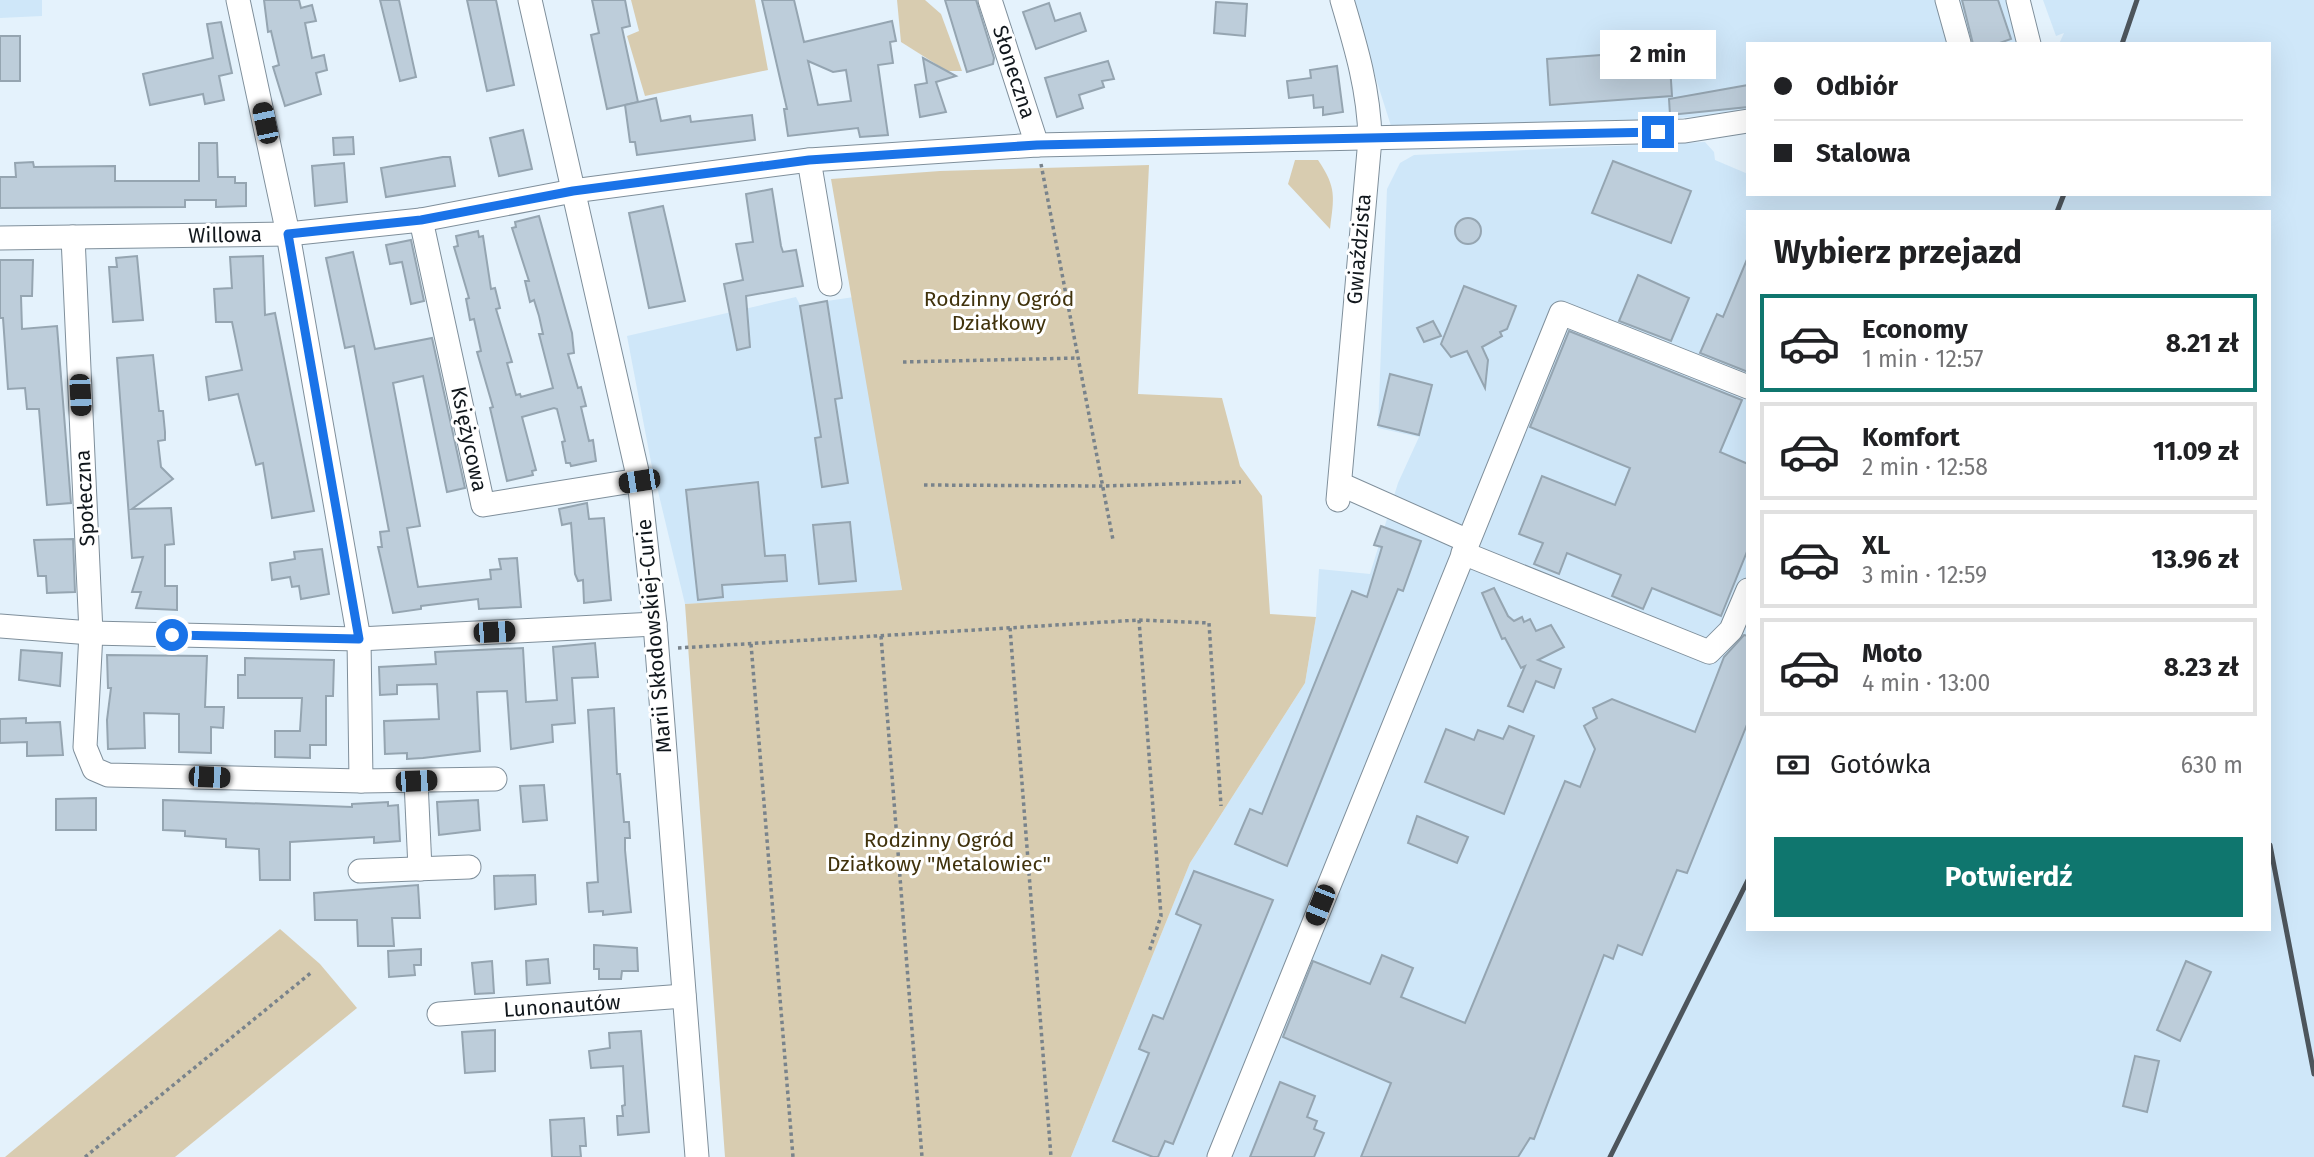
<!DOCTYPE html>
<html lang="pl">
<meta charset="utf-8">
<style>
body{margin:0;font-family:"Fira Sans",sans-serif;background:#f2f2f2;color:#202124;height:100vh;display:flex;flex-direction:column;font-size:26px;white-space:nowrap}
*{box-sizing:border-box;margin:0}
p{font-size:23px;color:#757577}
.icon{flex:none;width:38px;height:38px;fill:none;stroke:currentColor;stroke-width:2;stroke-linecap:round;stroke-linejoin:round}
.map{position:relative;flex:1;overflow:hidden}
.panel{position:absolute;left:1746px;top:210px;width:525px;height:721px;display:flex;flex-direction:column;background:#fff;border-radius:0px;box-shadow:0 7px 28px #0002}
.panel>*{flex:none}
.hud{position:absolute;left:1746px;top:42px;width:525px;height:154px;border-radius:0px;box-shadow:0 7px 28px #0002;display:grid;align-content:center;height:154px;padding:0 28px;background:#fff}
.end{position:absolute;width:32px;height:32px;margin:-16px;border:9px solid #1a73e8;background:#fff;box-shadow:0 0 0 4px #fff}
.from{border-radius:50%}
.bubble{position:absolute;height:49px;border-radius:0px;background:#fff;box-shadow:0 7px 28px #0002;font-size:23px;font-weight:700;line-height:49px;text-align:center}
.car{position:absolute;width:21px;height:42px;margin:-21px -10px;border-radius:9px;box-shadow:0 0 5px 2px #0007;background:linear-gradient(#222 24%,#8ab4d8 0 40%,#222 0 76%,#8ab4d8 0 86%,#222 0)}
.hud b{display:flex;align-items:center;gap:24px;height:66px;font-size:26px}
.hud b+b{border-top:2px solid #e0e0e0}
.hud i{width:18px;height:18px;background:#202124}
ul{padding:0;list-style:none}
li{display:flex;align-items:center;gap:21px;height:98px;margin:0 14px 10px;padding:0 14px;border:4px solid #e0e0e0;border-radius:0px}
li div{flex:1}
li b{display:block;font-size:26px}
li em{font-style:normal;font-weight:700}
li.on{border-color:#0f766e}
li>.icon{width:63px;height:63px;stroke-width:1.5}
h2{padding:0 28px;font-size:32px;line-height:84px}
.pay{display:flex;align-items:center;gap:18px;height:77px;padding:0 28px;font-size:26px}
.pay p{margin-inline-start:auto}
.action{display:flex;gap:14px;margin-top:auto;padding:14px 28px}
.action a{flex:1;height:80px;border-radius:0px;background:#0f766e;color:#fff;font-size:28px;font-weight:700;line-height:80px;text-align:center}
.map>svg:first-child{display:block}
.built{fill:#cfe7f9;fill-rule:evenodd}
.green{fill:#d8ccb0}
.building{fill:#bdcdda;stroke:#95a5b1;stroke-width:2;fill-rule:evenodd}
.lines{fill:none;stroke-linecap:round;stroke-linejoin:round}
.minor-casing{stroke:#7f8f9b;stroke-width:25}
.path{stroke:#79838b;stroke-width:3.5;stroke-dasharray:3.5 3.5;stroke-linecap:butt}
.minor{stroke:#fff;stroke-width:23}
.rail{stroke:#4d555c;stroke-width:5}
.route{stroke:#1a73e8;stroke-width:9}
.labels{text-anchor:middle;stroke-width:6;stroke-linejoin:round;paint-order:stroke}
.street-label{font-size:21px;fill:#11171c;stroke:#fff}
.park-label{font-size:21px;fill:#40320c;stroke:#fff}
</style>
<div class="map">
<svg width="2314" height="1157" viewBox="0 0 2314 1157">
<rect width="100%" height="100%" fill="#e4f2fc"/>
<g class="built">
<polygon points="0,0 42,0 42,16 0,18"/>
<polygon points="1351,0 2015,0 2022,44 1748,44 1748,112 1631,122 1391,126"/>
<path d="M 2043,0 L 2314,0 L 2314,1157 L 1071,1157 L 1190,863 L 1305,683 L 1316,617 L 1319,569 L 1370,574 L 1398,483 L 1419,437 L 1378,428 L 1387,189 L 1400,163 L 1414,155 L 1705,142 L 1714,152 L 1715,160 L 1748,174 L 1748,194 L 2270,194 L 2270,44 L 2059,44 L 2064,33 L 2056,36 ZM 1748,212 L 2270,212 L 2270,929 L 1748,929 Z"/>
<polygon points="796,297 800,305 854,297 902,591 685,604 651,462 627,336"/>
</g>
<g class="green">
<polygon points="631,0 755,0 768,70 645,96 627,36 639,31"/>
<polygon points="897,0 925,0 941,14 962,71 947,71 901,42"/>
<path d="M 1295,160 L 1318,160 C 1337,188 1334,197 1330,229 L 1288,184 Z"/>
<polygon points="1149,165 1138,394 1222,398 1240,466 1262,496 1270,614 1316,617 1305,683 1190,863 1071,1157 725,1157 685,604 902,590 831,179 940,171"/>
<polygon points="280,929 320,964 357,1008 175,1157 5,1157"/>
</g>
<g class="building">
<polygon points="264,0 299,0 301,8 312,5 316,21 305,23 312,58 324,55 327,70 316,73 321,94 285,106 273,67 279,65 271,31 268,32"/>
<polygon points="380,0 399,0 416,77 400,81"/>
<polygon points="467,0 496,0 514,85 487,91"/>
<polygon points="592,0 625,0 630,26 622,28 638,102 607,109 591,35 599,33"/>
<path d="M 762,0 L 794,0 L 804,42 L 892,21 L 896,41 L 890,42 L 893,63 L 878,65 L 888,135 L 860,137 L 858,128 L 788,136 L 784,109 L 787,109 ZM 808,61 L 833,72 L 846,70 L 851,101 L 818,105 Z"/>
<polygon points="945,0 976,0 994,58 993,64 967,72"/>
<polygon points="1962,0 1998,0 2011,39 1997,44 1973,44"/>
<polygon points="1216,2 1247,4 1245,36 1214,33"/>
<polygon points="1049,3 1055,21 1080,13 1086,31 1036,49 1023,12"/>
<polygon points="221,22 232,73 219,76 224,100 205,104 203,94 150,105 143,74 213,58 207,24"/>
<rect x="0" y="36" width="20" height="45"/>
<polygon points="1669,50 1672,96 1550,105 1547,59"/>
<polygon points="923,58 956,76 936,82 946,112 920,117 915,85 927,83"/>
<polygon points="1108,61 1114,79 1102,81 1104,87 1079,95 1083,108 1057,117 1045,78"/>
<polygon points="1337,66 1343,112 1323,115 1323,107 1314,108 1313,95 1289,98 1287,81 1311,78 1310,70"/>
<polygon points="1748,85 1748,107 1670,115 1669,99"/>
<polygon points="656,98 661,121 690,116 691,122 752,115 755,140 637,155 635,142 630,142 625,105"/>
<polygon points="523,130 532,169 499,176 490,138"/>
<polygon points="353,137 354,154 334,155 333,138"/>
<polygon points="199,143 217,143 218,177 235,177 235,183 246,183 246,206 216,207 216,200 185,200 185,207 0,208 0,177 16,177 15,163 33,162 34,167 115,166 115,181 199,181"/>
<polygon points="443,157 450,157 455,186 386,197 381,168"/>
<polygon points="1613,161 1691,191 1671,243 1592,213"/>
<polygon points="344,163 347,202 315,206 312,166"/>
<polygon points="772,189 781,246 783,252 796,250 803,286 746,296 750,347 737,350 724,284 743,280 736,244 753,242 746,194"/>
<polygon points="663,206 685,301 649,308 629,213"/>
<polygon points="539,216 572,333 574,353 568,354 578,388 581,387 586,406 581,407 589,441 593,440 596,461 571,466 570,463 566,463 562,442 565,441 557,409 554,408 522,417 536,470 532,471 533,475 507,481 490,408 493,407 477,352 481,351 474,319 470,320 466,299 469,298 454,247 458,246 456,236 478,231 479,237 483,236 491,289 495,288 500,308 496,309 512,362 507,363 516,395 520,394 521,397 553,388 539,334 543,334 539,316 534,300 530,302 525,281 529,281 512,228 516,227 515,222"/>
<circle cx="1468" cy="231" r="13"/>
<polygon points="411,240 424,301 411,304 402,262 390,264 386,245"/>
<polygon points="353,252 375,349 432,338 465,488 447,492 423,376 393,383 420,526 407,528 418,587 491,579 490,570 501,569 499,559 517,558 521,607 479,609 478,599 421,606 421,609 393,613 378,547 382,547 380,532 389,531 354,346 345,348 326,258"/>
<polygon points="137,256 143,320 113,322 109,267 117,267 116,258"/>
<polygon points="263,256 265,315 275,313 314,511 272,518 263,463 256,465 238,394 209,400 206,377 242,370 232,322 216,322 214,289 232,288 230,257"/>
<polygon points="1748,257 1748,372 1700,353 1717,314 1723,317"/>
<polygon points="0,260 33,260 32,296 21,296 22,329 57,326 71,503 47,505 39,409 27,409 25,388 8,389 3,318 0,318"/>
<polygon points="1638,275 1689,298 1671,341 1619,321"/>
<polygon points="1464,286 1516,306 1507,329 1500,332 1502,336 1482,347 1488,360 1485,388 1467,351 1451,357 1441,344"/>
<polygon points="827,301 842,398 835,399 848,483 822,487 815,438 821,437 800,306"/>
<polygon points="1433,321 1441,336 1424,342 1417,328"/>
<polygon points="1569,331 1742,400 1720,452 1748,464 1748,549 1721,616 1652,588 1643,609 1612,596 1621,575 1567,553 1559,574 1534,564 1543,543 1519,534 1542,476 1615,505 1630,468 1530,427"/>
<polygon points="153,355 159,411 163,411 165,432 165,440 158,441 161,467 173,479 132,509 171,508 174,544 165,545 165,586 177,586 177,610 136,608 141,592 132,592 143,557 132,558 117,358"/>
<polygon points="1390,374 1432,385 1419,435 1378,425"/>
<polygon points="758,482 765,556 785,555 787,581 722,585 723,597 698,600 686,490"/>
<polygon points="587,503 589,519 604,518 611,600 584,603 583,580 578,581 575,574 571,523 562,525 559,509"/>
<polygon points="850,522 856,581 819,584 813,525"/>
<polygon points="1381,526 1421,541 1403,591 1398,589 1287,866 1235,844 1250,809 1262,814 1352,591 1367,597 1382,547 1374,545"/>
<polygon points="73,539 75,592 47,593 46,576 38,576 34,540"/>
<polygon points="322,549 329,594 301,599 299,586 292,587 290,577 272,580 270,563 295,559 294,552"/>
<polygon points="1494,588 1508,616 1514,621 1522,617 1524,622 1530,619 1536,631 1551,625 1564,647 1538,660 1561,669 1554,688 1536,681 1523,712 1508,706 1525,666 1521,668 1505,638 1502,639 1482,593"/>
<polygon points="1744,635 1748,636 1748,722 1687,873 1677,870 1642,955 1618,945 1613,959 1604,955 1534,1139 1530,1138 1518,1157 1361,1157 1391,1083 1283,1037 1313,961 1370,984 1382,955 1413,968 1401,997 1465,1023 1565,781 1580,787 1595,749 1584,726 1597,718 1593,708 1612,699 1695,732 1724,657"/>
<polygon points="595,643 598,677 572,678 575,723 552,725 553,742 511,749 507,691 477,692 480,751 423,758 407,759 407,753 385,754 384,721 439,719 437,684 397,685 397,694 380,695 379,667 436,664 435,652 523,648 526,702 557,700 553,647"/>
<polygon points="21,650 62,653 60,686 19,680"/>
<polygon points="107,655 207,656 205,707 224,707 223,728 211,727 211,753 179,752 179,714 144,713 145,748 108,749 107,720 111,688 108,688"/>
<polygon points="245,658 334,660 333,696 326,696 326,745 310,745 310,758 275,757 275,731 300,731 302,698 238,698 238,675 245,675"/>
<polygon points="614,708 617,774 620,774 624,822 629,822 630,838 625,838 625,850 631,912 603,915 603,911 589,912 587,883 598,882 588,710"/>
<polygon points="26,718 26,723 60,722 63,755 27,756 27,742 0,743 0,719"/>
<polygon points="1509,726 1534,736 1504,814 1425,782 1446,729 1474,740 1478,730 1503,739"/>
<polygon points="544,785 547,820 523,822 520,786"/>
<polygon points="96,798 96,830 56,830 56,799"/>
<polygon points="163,800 352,807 352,804 388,802 388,806 398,805 400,841 374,843 374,837 290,842 290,880 260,880 259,849 226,847 226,839 185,836 185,831 163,830"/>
<polygon points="478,800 480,830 439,835 437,802"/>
<polygon points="1417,816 1468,837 1457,863 1408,843"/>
<polygon points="1194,871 1273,900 1173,1144 1165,1141 1158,1157 1153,1157 1113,1141 1149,1053 1139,1049 1153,1015 1163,1019 1201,925 1176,914"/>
<polygon points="535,875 536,904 495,909 494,876"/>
<polygon points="418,885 420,918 392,918 394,946 358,946 357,920 315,920 314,893"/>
<polygon points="594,945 637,948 638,971 622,971 621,979 599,979 599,969 594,969"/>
<polygon points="421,949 421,965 414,965 415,975 389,977 388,951"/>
<polygon points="548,959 550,983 527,985 526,961"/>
<polygon points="492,961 494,993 475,994 472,963"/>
<polygon points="2186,961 2211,972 2180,1041 2157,1030"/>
<polygon points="495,1030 495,1071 465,1073 462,1032"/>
<polygon points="641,1031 649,1132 618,1135 617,1116 623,1116 622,1106 625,1105 623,1066 591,1068 589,1051 610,1048 609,1033"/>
<polygon points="2135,1056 2159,1061 2147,1112 2123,1106"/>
<polygon points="1280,1082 1315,1096 1307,1117 1317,1121 1314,1129 1324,1133 1314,1157 1250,1157"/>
<polygon points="584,1118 586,1146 580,1146 581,1157 552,1157 550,1120"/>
</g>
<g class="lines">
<g class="minor-casing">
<g id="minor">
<polyline points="238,0 288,234 359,639 361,781"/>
<polyline points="530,0 639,480 655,624 697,1157"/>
<polyline points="990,0 1037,145"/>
<polyline points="1947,0 1959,43"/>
<polyline points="2018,0 2029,44"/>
<polyline points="809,160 830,284"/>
<polyline points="421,220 483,505 639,480"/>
<polyline points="73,237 91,633 85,747 94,769 108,775 361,781 495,779"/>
<polyline points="0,238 288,234 421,220 573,191 809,160 1037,145 1685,131 1748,121"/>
<polyline points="1340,484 1468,541"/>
<path d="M 1338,500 L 1370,139 C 1369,90 1356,47 1342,0"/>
<polyline points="1463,553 1709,652 1731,630 1748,590"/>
<polyline points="0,626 91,633 359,639 655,624"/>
<polyline points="416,781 420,869"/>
<polyline points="360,871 469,867"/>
<polyline points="439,1014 684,996"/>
<polyline points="1219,1157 1561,313 1748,387"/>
</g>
</g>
<g class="path">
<polyline points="1041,164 1113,540"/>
<polyline points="903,362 1078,358"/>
<polyline points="924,485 1102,486 1241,482"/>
<polyline points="1139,620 1161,916 1149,952"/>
<polyline points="1010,628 1051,1157"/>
<polyline points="881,636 922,1157"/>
<polyline points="751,644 793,1157"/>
<polyline points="678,648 1139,620 1209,623 1221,806"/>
<polyline points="85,1157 312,972"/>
</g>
<use href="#minor" class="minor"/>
<g class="rail">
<polyline points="2122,44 2137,0"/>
<polyline points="2057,212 2064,194"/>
<polyline points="2270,845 2314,1074"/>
<polyline points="1610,1157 1748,880"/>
</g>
</g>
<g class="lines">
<polyline class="route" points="172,635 359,639 288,234 421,220 573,191 809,160 1037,145 1658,132"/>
</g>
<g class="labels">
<g class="street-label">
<text transform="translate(1014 72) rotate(72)" y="7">Słoneczna</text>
<text transform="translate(225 235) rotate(-1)" y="7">Willowa</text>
<text transform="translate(1359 249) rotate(-85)" y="7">Gwiaździsta</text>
<text transform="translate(469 439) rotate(78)" y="7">Księżycowa</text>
<text transform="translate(85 498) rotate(-93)" y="7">Społeczna</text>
<text transform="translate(654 636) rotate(-95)" y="7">Marii Skłodowskiej-Curie</text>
<text transform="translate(562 1006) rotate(-4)" y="7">Lunonautów</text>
</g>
<g class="park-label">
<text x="999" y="306">Rodzinny Ogród<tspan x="999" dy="24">Działkowy</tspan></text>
<text x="939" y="847">Rodzinny Ogród<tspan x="939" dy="24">Działkowy "Metalowiec"</tspan></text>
</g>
</g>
</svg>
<i class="end from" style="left:172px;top:635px"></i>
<i class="end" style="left:1658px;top:132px"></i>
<div class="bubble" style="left:1600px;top:30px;width:116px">2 min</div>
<i class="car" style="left:265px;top:123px;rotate:348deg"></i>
<i class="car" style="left:80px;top:395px;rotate:177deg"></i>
<i class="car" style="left:639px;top:481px;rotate:261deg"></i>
<i class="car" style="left:494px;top:632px;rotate:87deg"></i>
<i class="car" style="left:209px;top:777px;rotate:92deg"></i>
<i class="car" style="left:416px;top:781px;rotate:88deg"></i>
<i class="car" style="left:1320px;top:905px;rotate:202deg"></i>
<div class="hud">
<b><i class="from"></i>Odbiór</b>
<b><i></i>Stalowa</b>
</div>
<section class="panel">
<h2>Wybierz przejazd</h2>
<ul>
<li class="on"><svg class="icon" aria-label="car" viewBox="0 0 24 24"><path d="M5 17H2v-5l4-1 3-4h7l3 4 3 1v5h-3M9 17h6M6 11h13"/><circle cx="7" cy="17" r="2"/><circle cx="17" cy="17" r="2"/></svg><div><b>Economy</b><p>1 min · 12:57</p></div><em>8.21 zł</em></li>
<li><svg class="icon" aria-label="car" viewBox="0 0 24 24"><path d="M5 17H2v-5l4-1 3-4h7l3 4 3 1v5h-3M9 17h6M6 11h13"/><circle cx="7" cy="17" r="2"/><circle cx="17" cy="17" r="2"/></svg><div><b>Komfort</b><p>2 min · 12:58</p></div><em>11.09 zł</em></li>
<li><svg class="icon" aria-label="car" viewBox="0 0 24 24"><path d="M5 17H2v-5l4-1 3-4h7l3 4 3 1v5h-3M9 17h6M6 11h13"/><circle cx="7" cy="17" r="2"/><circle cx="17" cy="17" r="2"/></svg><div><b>XL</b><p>3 min · 12:59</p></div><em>13.96 zł</em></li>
<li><svg class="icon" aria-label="car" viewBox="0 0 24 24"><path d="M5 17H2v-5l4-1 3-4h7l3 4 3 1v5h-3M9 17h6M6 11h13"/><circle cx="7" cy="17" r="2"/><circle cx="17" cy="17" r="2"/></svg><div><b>Moto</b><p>4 min · 13:00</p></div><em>8.23 zł</em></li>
</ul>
<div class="pay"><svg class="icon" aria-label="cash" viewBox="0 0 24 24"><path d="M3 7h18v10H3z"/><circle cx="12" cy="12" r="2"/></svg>Gotówka<p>630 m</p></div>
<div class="action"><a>Potwierdź</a></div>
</section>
</div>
